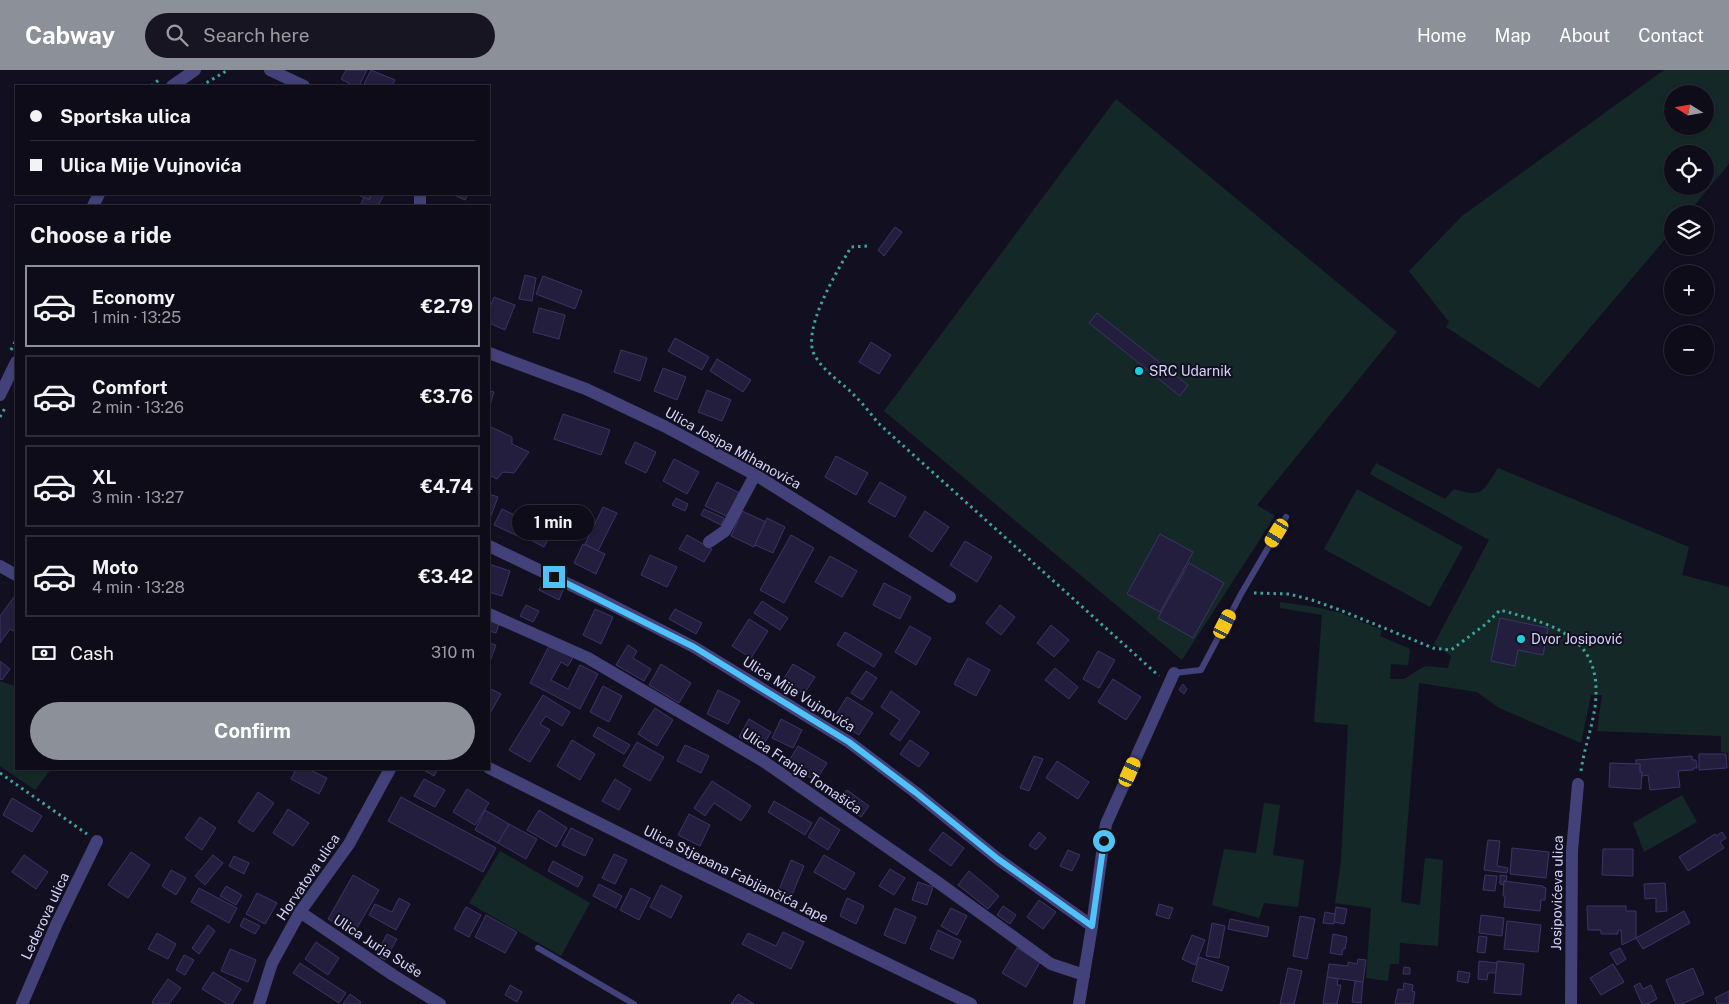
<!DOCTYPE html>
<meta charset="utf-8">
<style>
body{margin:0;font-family:"Public Sans",sans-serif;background:#171521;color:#f1f3f6;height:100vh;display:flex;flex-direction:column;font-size:19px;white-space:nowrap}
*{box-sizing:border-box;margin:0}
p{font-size:16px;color:#9b9ba2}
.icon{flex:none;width:28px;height:28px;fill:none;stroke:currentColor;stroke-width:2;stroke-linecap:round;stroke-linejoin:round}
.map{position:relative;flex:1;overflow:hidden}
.drawer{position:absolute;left:15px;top:135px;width:475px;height:565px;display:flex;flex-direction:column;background:#0e0c18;border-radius:0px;box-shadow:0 1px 4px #0004,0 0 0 1px #2e2c37}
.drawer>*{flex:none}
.top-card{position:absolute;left:15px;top:15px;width:475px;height:110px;border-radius:0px;box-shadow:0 1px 4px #0004,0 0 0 1px #2e2c37;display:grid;align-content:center;height:110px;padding:0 15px;background:#0e0c18}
.needle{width:32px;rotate:281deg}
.tools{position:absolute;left:1664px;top:15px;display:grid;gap:10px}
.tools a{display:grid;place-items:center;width:50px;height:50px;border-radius:50%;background:#0e0c18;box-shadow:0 1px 4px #0004,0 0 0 1px #2e2c37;font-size:25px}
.end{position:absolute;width:22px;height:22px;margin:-11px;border:6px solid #4fc3f7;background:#111;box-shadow:0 0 0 2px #111}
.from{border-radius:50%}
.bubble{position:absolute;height:35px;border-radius:18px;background:#0e0c18;box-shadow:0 1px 4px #0004,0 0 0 1px #2e2c37;font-size:16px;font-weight:700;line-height:35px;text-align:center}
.car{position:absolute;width:15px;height:30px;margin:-15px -8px;border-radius:6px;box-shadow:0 0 4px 1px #0007;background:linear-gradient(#f5c518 24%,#345 0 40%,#f5c518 0 76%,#345 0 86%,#f5c518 0)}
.top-card b{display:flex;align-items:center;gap:18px;height:48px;font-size:19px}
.top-card b+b{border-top:1px solid #2e2c37}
.top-card i{width:12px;height:12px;background:#f1f3f6}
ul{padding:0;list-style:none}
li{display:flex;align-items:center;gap:15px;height:82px;margin:0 10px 8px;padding:0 5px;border:2px solid #2e2c37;border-radius:0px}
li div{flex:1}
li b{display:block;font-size:19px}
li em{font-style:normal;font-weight:700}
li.selected{border-color:#8c9099}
li>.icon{width:45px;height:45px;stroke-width:1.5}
h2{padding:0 15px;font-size:22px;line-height:60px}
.pay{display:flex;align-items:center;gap:12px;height:55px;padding:0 15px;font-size:19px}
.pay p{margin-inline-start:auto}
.primary-button{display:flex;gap:10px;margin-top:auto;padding:10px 15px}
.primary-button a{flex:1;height:58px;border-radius:30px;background:#8c9099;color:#fff;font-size:20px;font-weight:700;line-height:58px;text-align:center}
header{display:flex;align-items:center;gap:30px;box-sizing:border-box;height:70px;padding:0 25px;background:#8c9099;color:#fff}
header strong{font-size:24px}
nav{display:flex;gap:28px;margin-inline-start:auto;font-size:18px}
.search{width:350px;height:45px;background:#171521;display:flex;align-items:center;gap:12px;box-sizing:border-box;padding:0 18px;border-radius:28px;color:#9b9ba2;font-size:19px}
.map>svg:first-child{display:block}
.green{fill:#142927;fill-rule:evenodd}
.building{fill:#241e3e;stroke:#3c3367}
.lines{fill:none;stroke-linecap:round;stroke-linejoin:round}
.path{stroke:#3ea49b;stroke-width:3;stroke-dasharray:2.5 4;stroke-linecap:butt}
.service{stroke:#424179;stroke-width:6}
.minor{stroke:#424179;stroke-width:12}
.route{stroke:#4fc3f7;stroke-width:6}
.poi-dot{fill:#1dcedc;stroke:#121020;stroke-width:2}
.labels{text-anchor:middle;stroke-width:4;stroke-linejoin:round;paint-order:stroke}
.poi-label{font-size:14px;fill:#d7d4f9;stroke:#121020;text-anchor:start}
.street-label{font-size:14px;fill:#d7d4f9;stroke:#121020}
</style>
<header>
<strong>Cabway</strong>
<div class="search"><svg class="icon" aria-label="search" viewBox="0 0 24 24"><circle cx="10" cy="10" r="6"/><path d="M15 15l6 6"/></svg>Search here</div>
<nav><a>Home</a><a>Map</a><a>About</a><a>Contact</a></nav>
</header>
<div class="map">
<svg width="1729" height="934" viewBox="0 0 1729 934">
<rect width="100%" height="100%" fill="#121020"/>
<g class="green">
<path d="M 1664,0 L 1729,0 L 1729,94 L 1687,144 L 1672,144 L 1672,161 L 1539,318 L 1446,257 L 1449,252 L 1409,201 L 1462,146 ZM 1672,24 L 1705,24 L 1705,56 L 1672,56 ZM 1672,84 L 1705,84 L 1705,116 L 1672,116 Z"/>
<polygon points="1116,29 1397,262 1257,435 1275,446 1182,590 884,341"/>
<path d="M 1376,393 L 1445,429 L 1454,419 C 1484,428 1482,422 1498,398 L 1689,477 L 1682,505 L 1729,517 L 1729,701 L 1728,683 L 1721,682 L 1721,666 L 1597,661 L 1602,625 L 1591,625 L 1581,673 L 1499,638 L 1477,622 L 1419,613 L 1401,832 L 1420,835 L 1425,788 L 1443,790 L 1438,876 L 1400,873 L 1399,894 L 1390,894 L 1388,911 L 1366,908 L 1371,838 L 1335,833 L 1341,791 L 1348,655 L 1314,652 L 1322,545 L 1280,538 L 1280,532 L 1315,537 L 1341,543 L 1382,560 L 1380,566 L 1410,579 L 1408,595 L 1391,594 L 1390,609 L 1404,609 L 1425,596 L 1448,598 L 1451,586 L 1434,574 L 1489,470 L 1370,404 Z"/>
<polygon points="1357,419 1463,477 1430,537 1324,479"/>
<polygon points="0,611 14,616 16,613 16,699 51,699 35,720 0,696"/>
<polygon points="1682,725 1697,752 1644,782 1633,753"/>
<polygon points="1264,733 1280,735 1273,785 1304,790 1298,837 1264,833 1259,848 1212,835 1224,779 1256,783"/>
<polygon points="500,781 590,833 561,886 469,833"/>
</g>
<g class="building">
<polygon points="346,0 367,0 359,16 354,16 341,9"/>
<polygon points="371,0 395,10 392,16 363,16"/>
<polygon points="356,124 372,124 369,130"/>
<polygon points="372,124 384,124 378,136 365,136 361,134 364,127 369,130"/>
<polygon points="452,124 468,124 465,130"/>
<polygon points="895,157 902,162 884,186 878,180"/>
<polygon points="525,205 536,208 532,231 519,229"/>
<polygon points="543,206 582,221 575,239 536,224"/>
<polygon points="494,227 515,235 505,260 489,253 489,240"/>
<polygon points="539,238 565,245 559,269 533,262"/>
<polygon points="1097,243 1188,315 1180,326 1089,253"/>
<polygon points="675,268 709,287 702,300 668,281"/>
<polygon points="871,272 891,285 879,304 859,292"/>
<polygon points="621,280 647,288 640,311 614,302"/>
<polygon points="717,289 751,310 743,322 710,301"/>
<polygon points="663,298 686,307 677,330 654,321"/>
<polygon points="707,320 731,330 722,351 698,342"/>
<polygon points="489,321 494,322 489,338"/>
<polygon points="563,344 610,360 601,385 554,369"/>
<polygon points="489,356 512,367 512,374 529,382 514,403 503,402 497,409 489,405"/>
<polygon points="635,372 656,382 646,403 625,393"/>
<polygon points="836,386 868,403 856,425 825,407"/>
<polygon points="674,389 699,402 687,424 663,411"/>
<polygon points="717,412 740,423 728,447 705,436"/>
<polygon points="880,412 906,427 895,447 868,432"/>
<polygon points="489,424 498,427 489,451"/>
<polygon points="676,428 688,434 685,441 672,435"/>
<polygon points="603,437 617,443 598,481 585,474"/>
<polygon points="502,439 529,452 522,468 494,455"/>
<polygon points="704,439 724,448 721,455 701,445"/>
<polygon points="742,441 766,452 754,477 731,466"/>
<polygon points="925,441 949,457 932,482 909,466"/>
<polygon points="767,448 785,457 773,483 755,475"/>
<polygon points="538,449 554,459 544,477 527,468"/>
<polygon points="1160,464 1193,482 1160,542 1127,524"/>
<polygon points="687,465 712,479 704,492 679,479"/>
<polygon points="791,465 814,478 784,533 760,520"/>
<polygon points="965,471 992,487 977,512 950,495"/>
<polygon points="583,474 605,484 596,504 574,493"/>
<polygon points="650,485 677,497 667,517 641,505"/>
<polygon points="830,486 857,501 842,527 815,512"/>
<polygon points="1189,493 1224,513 1193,568 1158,548"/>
<polygon points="489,494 510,501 502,526 489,522"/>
<polygon points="544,511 563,520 559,530 539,520"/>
<polygon points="884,513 911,527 900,549 873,535"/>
<polygon points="14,527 16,528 16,557 13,561 10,559 0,573 0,546"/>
<polygon points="762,531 788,548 780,560 754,543"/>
<polygon points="526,535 539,541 533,552 520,546"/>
<polygon points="1000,535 1015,547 1001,565 986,553"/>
<polygon points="595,539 613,547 601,574 583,565"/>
<polygon points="675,539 702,553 696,564 669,549"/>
<polygon points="1500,548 1548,558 1543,585 1518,580 1515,596 1491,591"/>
<polygon points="749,549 768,561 751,588 732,576"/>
<polygon points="489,551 499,554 496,563 489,561"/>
<polygon points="1051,555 1069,570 1054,587 1037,573"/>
<polygon points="910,556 931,568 916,595 895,582"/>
<polygon points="845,562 882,584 874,597 837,575"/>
<polygon points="489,573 496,575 490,591 489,590"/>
<polygon points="550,574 574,586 568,596 561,592 551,610 568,619 580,595 598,604 580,639 530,613"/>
<polygon points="628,575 637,581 633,588 651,599 644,611 616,595"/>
<polygon points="1098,581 1115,590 1099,618 1083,609"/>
<polygon points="968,588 990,600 976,626 954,614"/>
<polygon points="0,591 10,599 2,610 0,609"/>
<polygon points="661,594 691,613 679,633 649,615"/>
<polygon points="793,594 815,607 804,624 783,610"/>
<polygon points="1055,598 1078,617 1069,629 1045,610"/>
<polygon points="866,601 877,608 862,630 851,623"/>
<polygon points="1113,609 1141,627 1126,650 1098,632"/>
<polygon points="1183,614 1187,619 1184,624 1179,620"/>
<polygon points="603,616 622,626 609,652 590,642"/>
<polygon points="489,618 501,624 489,645"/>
<polygon points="718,620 740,631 728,654 707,644"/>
<polygon points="891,621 920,642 900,671 890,664 900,650 881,637"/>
<polygon points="543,625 570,642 562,656 546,646 540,654 550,660 530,692 509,680"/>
<polygon points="847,627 873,643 859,665 833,649"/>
<polygon points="655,638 673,650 657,676 638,664"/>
<polygon points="749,649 771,662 761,679 739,667"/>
<polygon points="781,649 802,660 793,678 772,668"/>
<polygon points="598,657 630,675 624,684 593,666"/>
<polygon points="572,670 595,684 580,710 557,696"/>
<polygon points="910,670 929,683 919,697 900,684"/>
<polygon points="637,672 664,687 650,711 623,696"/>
<polygon points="685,675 709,686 701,703 677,691"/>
<polygon points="798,676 827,693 816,711 787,694"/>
<polygon points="1699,684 1726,684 1727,698 1699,700"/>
<polygon points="1034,686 1043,689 1029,721 1020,718"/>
<polygon points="1692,686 1692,690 1696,690 1697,698 1693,698 1693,700 1678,701 1680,717 1650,720 1648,705 1642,706 1642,702 1640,702 1640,694 1636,694 1636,690"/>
<polygon points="1057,691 1089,712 1078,729 1046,708"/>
<polygon points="1610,693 1640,694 1640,702 1642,702 1641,719 1609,717"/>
<polygon points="296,699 308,699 327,708 319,724 291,709"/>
<polygon points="422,699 438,699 434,706"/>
<polygon points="424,709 445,720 435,737 414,726"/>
<polygon points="615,709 631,719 619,740 602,731"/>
<polygon points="712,711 751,736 741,751 714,733 705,746 694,738"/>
<polygon points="467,719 489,733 475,755 453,742"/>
<polygon points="847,720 869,736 861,747 838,731"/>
<polygon points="258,722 274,733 253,762 238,752"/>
<polygon points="401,727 496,778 483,802 388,751"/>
<polygon points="12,728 42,746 32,762 3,745"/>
<polygon points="774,731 812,753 805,765 768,742"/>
<polygon points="288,739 309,753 293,776 273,763"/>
<polygon points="485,740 509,754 498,773 475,760"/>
<polygon points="539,740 567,758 556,777 527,760"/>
<polygon points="689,744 710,755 700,776 678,765"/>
<polygon points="200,747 216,758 202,780 185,768"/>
<polygon points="820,747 840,760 828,780 808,767"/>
<polygon points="509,754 537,769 526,789 498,773"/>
<polygon points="571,758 593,769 585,786 562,775"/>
<polygon points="943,762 964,778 951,796 929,780"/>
<polygon points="1039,762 1046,768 1036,780 1029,775"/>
<polygon points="1722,762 1726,768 1720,772 1724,778 1688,801 1679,787 1715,764 1716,766"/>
<polygon points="1488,770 1500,771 1497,796 1508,798 1507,803 1484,800"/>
<polygon points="1512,778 1549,782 1546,808 1510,804"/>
<polygon points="1603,779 1633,779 1633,806 1602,805"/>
<polygon points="1068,780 1080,785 1072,801 1060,796"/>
<polygon points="131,782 150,795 128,828 108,815"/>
<polygon points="614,784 627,790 615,814 602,808"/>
<polygon points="24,785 48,802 36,819 12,802"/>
<polygon points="213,785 223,793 205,815 195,806"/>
<polygon points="824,785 855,803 845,820 814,802"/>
<polygon points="234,786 249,793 244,804 229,796"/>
<polygon points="791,790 804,796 791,827 778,822"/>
<polygon points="553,791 583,807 578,817 548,801"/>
<polygon points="890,799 905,808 894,825 879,816"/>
<polygon points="171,800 186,808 176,825 162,816"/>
<polygon points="969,801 999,826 988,839 958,815"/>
<polygon points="353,805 379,820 354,863 328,849"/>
<polygon points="1485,805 1497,806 1495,821 1483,820"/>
<polygon points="1500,805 1507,806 1506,811 1504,811 1504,815 1500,814"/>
<polygon points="1504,811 1543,816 1543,817 1546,818 1545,830 1541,830 1540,841 1504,837 1505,826 1503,826"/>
<polygon points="918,812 933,817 927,835 912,830"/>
<polygon points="1665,813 1667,841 1656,842 1656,828 1645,829 1644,814"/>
<polygon points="599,814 622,826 616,838 593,826"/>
<polygon points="661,815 682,826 671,848 650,837"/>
<polygon points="226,816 242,825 236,835 220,826"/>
<polygon points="199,818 237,838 229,853 191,832"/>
<polygon points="631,818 650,828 639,850 620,840"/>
<polygon points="257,823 277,833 265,854 246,844"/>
<polygon points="399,828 410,834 396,860 369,845 375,834 392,842"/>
<polygon points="847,828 864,836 856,854 840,846"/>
<polygon points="1039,830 1056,842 1043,859 1027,847"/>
<polygon points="1159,834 1173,838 1169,849 1156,845"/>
<polygon points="1003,836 1016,845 1010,854 997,845"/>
<polygon points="1587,836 1626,836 1626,841 1636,841 1636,868 1622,875 1621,860 1618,860 1618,864 1601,864 1601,860 1588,860"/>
<polygon points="466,837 481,845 469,867 454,859"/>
<polygon points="1336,837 1347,839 1344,854 1334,852"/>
<polygon points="895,838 916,847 905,874 884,865"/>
<polygon points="951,838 967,846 957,865 941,856"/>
<polygon points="1684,841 1690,853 1643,879 1636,868"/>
<polygon points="1325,842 1335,844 1334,854 1323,853"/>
<polygon points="486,845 517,862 505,883 475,867"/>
<polygon points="1481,845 1504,848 1502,866 1479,863"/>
<polygon points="1300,846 1315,849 1307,889 1293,886"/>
<polygon points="244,848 260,856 255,864 240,856"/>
<polygon points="1230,849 1269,857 1267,867 1228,859"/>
<polygon points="1507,851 1541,855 1538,882 1504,879"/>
<polygon points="1212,853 1225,856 1219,888 1206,886"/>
<polygon points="208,855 215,861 199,884 192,878"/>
<polygon points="938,860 961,871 953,889 930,879"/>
<polygon points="783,862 804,872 791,899 742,874 748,863 776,876"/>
<polygon points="157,863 176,874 168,889 148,879"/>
<polygon points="387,864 397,869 385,890 376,885"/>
<polygon points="1333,864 1347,867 1345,879 1343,879 1342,885 1330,883"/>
<polygon points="1192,865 1205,870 1195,895 1182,889"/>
<polygon points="1479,866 1487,867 1485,883 1477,882"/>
<polygon points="316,872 339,888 328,905 305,889"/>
<polygon points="1017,878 1040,892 1026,917 1002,903"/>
<polygon points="1620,878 1626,889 1617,895 1610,883"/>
<polygon points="230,879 256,890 248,912 221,901"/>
<polygon points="184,885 194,890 185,905 176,900"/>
<polygon points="1199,887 1229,897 1222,921 1192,911"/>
<polygon points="1358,889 1366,890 1363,912 1327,907 1329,894 1348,896 1348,892 1357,894"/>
<polygon points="1479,891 1497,893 1496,903 1488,903 1487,910 1478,909"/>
<polygon points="1497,891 1524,894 1521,925 1494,923"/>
<polygon points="300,893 346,923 339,933 293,903"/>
<polygon points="1613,894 1624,912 1601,925 1590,908"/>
<polygon points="1404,897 1410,898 1410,904 1403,904"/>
<polygon points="1288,898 1302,901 1294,934 1280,934"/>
<polygon points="1693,898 1704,924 1682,934 1676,934 1666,910"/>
<polygon points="1458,901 1470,903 1468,913 1457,911"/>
<polygon points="213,902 241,919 232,934 227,934 202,919"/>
<polygon points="1327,907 1338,909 1337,915 1341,915 1337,934 1323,934"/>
<polygon points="168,909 181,918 169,934 154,934 152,932"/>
<polygon points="1355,911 1363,912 1361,933 1352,932"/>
<polygon points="1404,913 1413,915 1412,921 1415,922 1413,934 1395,934 1398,919 1403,920"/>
<polygon points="1640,913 1643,919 1651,915 1657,929 1647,934 1642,934 1634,916"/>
<polygon points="510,915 522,922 517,932 505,925"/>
<polygon points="1729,921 1729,934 1718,934 1715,928"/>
<polygon points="350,924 361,932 360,934 343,934"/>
<polygon points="738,924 754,934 731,934"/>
</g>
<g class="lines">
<g class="path">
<polyline points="151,16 160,9"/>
<polyline points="201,16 228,0"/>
<path d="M 867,176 L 851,177 C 838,200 800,261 815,286 C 825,303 843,313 856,327 C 864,335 871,344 878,353 L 1159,606"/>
<polyline points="11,280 16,270"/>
<polyline points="0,347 5,338"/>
<path d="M 1254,523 L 1289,524 L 1312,530 L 1340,540 L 1433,578 L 1451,580 L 1486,554 L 1500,540 C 1555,555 1604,567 1595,637 C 1592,658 1584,679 1581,701"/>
<polyline points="0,703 87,764"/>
</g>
<g class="service">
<polyline points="1174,603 1201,600 1241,524 1286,447"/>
<polyline points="538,878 634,934"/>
</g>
<g class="minor">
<polyline points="270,0 304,16"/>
<polyline points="172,16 195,0"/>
<polyline points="420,124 420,136"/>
<polyline points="93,136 99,124"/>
<polyline points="489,283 586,319 664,356 759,407 950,527"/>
<polyline points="0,325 16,292"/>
<polyline points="709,472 725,461 755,405"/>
<polyline points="489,476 602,530 694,577 849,672 915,722 998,789 1092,856"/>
<polyline points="0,496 16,505"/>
<polyline points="489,544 588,588 763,691 936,811 1051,894 1084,905"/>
<polyline points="489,698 673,790 971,934"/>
<polyline points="300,842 393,905 440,934"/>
<polyline points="22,934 57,853 97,771"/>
<polyline points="259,934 272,893 300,842 349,774 390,699"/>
<polyline points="1079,934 1092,856 1106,754 1174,603"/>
<polyline points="1571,934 1572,781 1578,714"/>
</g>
</g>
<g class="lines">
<polyline class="route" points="554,507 694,577 849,672 915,722 998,789 1092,856 1104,771"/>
</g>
<g class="poi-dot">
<circle cx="1139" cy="301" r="5"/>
<circle cx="1521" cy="569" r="5"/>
</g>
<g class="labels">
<g class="poi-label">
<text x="1149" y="306">SRC Udarnik</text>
<text x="1531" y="574">Dvor Josipović</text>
</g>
<g class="street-label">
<text transform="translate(733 378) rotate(29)" y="5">Ulica Josipa Mihanovića</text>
<text transform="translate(799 624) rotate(32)" y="5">Ulica Mije Vujnovića</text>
<text transform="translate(802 701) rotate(34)" y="5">Ulica Franje Tomašića</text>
<text transform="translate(736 804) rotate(26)" y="5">Ulica Stjepana Fabijančića Jape</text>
<text transform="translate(308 807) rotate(-56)" y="5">Horvatova ulica</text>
<text transform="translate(1557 823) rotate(-89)" y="5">Josipovićeva ulica</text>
<text transform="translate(45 846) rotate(-65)" y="5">Lederova ulica</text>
<text transform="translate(378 876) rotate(33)" y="5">Ulica Jurja Suše</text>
</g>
</g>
</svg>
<div class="tools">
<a><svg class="needle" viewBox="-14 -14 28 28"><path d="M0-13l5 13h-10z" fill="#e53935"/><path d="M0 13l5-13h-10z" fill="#9b9ba2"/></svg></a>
<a><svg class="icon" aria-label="locate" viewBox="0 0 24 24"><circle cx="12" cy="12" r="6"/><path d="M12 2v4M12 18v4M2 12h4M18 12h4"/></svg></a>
<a><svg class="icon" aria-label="layers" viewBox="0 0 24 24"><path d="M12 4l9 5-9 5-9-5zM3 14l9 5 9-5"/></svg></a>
<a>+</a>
<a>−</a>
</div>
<i class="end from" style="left:1104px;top:771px"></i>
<i class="end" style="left:554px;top:507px"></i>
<div class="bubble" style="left:512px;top:435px;width:82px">1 min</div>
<i class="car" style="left:1277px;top:463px;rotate:211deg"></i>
<i class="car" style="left:1225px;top:554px;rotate:27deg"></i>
<i class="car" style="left:1130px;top:702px;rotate:24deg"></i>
<div class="top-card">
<b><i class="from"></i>Sportska ulica</b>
<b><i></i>Ulica Mije Vujnovića</b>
</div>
<section class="drawer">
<h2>Choose a ride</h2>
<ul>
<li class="selected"><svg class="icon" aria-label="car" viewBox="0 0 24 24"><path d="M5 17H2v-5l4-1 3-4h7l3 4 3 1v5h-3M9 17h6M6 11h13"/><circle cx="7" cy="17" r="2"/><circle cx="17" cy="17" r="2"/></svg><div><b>Economy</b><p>1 min · 13:25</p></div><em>€2.79</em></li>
<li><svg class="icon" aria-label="car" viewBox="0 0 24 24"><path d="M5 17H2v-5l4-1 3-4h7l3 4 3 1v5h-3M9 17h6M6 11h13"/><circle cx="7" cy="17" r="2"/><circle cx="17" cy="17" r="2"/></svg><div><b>Comfort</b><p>2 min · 13:26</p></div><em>€3.76</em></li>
<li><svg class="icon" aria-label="car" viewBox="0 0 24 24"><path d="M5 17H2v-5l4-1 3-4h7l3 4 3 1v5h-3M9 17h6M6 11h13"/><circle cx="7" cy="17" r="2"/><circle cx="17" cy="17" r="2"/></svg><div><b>XL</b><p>3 min · 13:27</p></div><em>€4.74</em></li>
<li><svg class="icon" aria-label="car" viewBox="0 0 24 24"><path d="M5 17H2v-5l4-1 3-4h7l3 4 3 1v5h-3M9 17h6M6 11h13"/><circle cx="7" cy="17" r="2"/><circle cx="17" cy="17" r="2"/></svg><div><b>Moto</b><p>4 min · 13:28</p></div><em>€3.42</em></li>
</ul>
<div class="pay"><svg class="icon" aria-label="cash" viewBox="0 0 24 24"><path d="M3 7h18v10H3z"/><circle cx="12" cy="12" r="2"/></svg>Cash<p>310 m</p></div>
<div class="primary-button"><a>Confirm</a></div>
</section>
</div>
